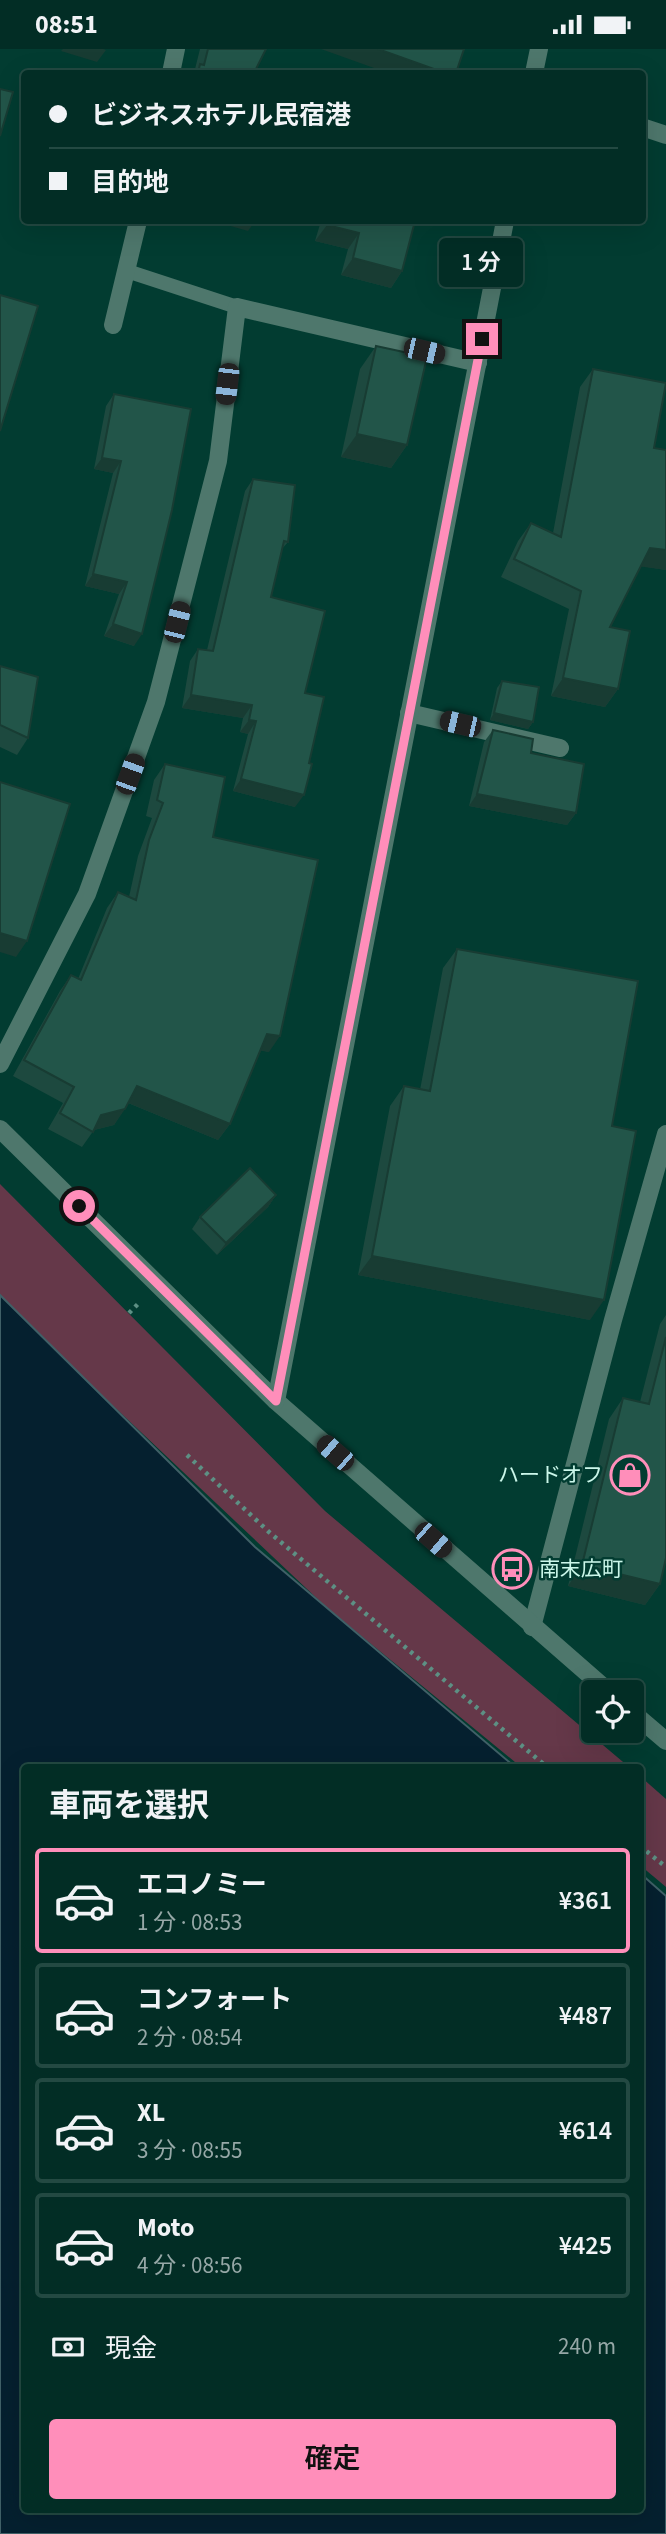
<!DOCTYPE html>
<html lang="ja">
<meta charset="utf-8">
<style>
body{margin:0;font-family:"Source Sans 3","Noto Sans JP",sans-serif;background:#103932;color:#f1f3f6;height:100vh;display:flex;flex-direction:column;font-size:26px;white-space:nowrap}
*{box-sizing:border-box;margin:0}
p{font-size:23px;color:#96a8a7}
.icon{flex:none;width:38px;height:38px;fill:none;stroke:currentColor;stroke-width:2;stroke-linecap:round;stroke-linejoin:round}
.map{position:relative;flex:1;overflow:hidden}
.drawer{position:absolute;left:21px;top:1715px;width:623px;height:749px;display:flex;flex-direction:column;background:#022d25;border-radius:7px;box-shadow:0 7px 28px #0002,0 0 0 2px #234942}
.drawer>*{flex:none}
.top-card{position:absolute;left:21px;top:21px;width:625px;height:154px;border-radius:7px;box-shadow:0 7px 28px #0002,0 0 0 2px #234942;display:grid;align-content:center;height:154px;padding:0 28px;background:#022d25}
.controls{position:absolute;left:581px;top:1631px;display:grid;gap:14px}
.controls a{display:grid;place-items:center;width:63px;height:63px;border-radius:7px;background:#022d25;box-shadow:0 7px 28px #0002,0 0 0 2px #234942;font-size:35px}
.end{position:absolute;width:32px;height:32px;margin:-16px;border:9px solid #ff8eba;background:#111;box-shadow:0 0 0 4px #111}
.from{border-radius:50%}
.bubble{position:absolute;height:49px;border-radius:7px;background:#022d25;box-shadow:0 7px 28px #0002,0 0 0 2px #234942;font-size:23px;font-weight:600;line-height:49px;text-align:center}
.car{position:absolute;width:21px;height:42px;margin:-21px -10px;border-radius:9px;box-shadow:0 0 5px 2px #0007;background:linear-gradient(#222 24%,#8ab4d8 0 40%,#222 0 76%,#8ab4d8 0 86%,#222 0)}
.top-card b{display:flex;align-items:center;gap:24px;height:66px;font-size:26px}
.top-card b+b{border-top:2px solid #234942}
.top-card i{width:18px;height:18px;background:#f1f3f6}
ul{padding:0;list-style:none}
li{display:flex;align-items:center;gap:21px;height:105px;margin:0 14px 10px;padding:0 14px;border:4px solid #234942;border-radius:7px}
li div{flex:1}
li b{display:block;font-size:26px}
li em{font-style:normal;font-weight:600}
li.on{border-color:#ff8eba}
li>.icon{width:63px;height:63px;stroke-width:1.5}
h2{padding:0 28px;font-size:32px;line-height:84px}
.pay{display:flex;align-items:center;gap:18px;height:77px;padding:0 28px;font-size:26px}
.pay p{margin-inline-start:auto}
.button{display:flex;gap:14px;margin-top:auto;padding:14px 28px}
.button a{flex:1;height:80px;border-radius:7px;background:#ff8eba;color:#111;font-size:28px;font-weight:600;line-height:80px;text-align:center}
.status{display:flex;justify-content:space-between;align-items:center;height:49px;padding:0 35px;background:#022d25;direction:ltr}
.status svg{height:19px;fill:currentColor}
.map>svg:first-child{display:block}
.green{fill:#653849}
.water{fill:#05202f;stroke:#406067;stroke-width:2}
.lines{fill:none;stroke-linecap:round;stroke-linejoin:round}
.path{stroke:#5d9084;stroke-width:4.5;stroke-dasharray:3.5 5;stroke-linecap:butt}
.service{stroke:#4e776c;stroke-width:14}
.minor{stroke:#4e776c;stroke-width:18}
.tertiary{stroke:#4e776c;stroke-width:18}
.wall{fill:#1d493f}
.shaded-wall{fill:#183c33}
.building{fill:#225549;stroke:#183c33;stroke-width:2}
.route{stroke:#ff8eba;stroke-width:9}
.labels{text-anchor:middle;stroke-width:5;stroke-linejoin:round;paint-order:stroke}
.poi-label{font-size:21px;fill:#cbf7ea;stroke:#023c31;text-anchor:end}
</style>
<div class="status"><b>08:51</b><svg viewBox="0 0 49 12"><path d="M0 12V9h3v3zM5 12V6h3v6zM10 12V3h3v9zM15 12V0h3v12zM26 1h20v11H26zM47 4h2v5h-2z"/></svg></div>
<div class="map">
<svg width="666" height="2485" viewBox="0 0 666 2485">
<rect width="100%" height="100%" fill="#023c31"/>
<g class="green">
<polygon points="0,1135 325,1462 629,1718 521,1718 326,1558 0,1250"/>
<polygon points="641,1728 666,1750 666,1838 641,1817"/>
</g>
<polygon class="water" points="0,1246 255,1498 515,1718 24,1718 24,2460 640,2460 641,1825 666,1847 666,2485 0,2485"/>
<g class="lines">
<g class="path">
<polyline points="129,1264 138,1255"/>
<polyline points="187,1406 269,1483 547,1718"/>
<polyline points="640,1797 666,1818"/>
</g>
<polyline class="service" points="127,222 237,258"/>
<g class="minor">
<polyline points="171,24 176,0"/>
<polyline points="642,78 666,86"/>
<polyline points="113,276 138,172"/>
<polyline points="409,664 560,699"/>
<polyline points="0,1015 87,845 156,653 218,412 237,258 478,314"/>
<polyline points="532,1578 613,1271 666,1085"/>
</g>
<g class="tertiary">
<polyline points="534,24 539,0"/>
<polyline points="0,1080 276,1352 609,1643"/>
<polyline points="276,1352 505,172"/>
<polyline points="632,1663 666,1692"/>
</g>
</g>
<g class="wall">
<polygon points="200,0 266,0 254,24 194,24"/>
<polygon points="321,172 415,172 402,222 391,239 341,226 348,200 315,192"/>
<polygon points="376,297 407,396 391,419 341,408 360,320"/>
<polygon points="593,320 654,399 666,401 666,521 641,517 610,578 618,640 605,658 551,647 569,560 501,528 518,492 531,474 553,484 580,338"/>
<polygon points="114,345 191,360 134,597 104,587 119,545 85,537 113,424 94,420 106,357"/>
<polygon points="253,430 288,493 282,500 271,548 305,644 295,758 233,742 248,685 240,683 243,669 182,659 190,612 198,600 207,601 245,442"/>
<polygon points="0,617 28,689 17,706 0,698"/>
<polygon points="502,632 533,673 528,680 490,671 497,639"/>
<polygon points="493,681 531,704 576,764 567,776 469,757 484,693"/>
<polygon points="165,715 213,788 269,1003 260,1001 230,1075 218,1091 128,1054 114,1076 94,1081 82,1098 48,1080 63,1054 13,1027 60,942 71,926 78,930 107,859 118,843 129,848 138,807 152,769 146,767 154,731"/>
<polygon points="457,900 612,1077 590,1271 358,1226 390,1057 404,1037 420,1041 443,919"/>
<polygon points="276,1146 268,1158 217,1206 192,1180 200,1168"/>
<polygon points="666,1266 666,1509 660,1535 645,1556 568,1537 609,1370 623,1349 640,1353 660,1275"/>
</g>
<g class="shaded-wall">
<polygon points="63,0 103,0 106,1 97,13 61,2"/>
<polygon points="321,0 378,0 445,24 388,24"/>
<polygon points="222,172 255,172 248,182 220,174"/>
<polygon points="327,176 359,184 348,200 315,192"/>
<polygon points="353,209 402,222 391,239 341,226"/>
<polygon points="357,385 407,396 391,419 341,408"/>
<polygon points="102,409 121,412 113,424 94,420"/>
<polygon points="650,499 666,501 666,521 637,517"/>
<polygon points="93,525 127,533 119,545 85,537"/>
<polygon points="113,575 142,585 134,597 104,587"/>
<polygon points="563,629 618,640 605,658 551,647"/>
<polygon points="191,646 252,656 243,669 182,659"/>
<polygon points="494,664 533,673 528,680 490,671"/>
<polygon points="249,671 256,672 248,685 240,683"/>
<polygon points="241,730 304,746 295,758 233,742"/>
<polygon points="477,745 576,764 567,776 469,757"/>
<polygon points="0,884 27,892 16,908 0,903"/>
<polygon points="267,985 280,987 269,1003 256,1001"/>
<polygon points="137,1037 230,1075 218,1091 126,1053"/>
<polygon points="125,1060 114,1076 90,1082 101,1066"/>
<polygon points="276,1146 268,1158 217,1206 226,1194"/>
<polygon points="372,1207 604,1251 590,1271 358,1226"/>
<polygon points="582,1516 660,1535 645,1556 568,1537"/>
</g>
<g class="building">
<polygon points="208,0 266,0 254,24 198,24 200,15 204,16"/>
<polygon points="378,0 464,0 456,24 445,24"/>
<polygon points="0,40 13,43 0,87"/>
<polygon points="328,172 415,172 402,222 353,209 359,184 327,176"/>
<polygon points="0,246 38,257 0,382"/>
<polygon points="376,297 427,308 407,396 357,385"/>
<polygon points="593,320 666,334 654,399 666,401 666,501 650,499 610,578 630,582 618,640 563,629 581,542 514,510 531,474 561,488"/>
<polygon points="114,345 191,360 172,461 142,585 113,575 127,533 93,525 121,412 102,409"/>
<polygon points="253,430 295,436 288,493 284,492 271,548 325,562 305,644 324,648 309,714 312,715 304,746 241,730 256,672 249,671 252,656 191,646 198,600 213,602"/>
<polygon points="0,617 38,628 28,689 0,676"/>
<polygon points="502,632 539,638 533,673 494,664"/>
<polygon points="493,681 533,690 531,704 584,715 576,764 477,745"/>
<polygon points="165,715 225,728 213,788 318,811 280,987 267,985 230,1075 137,1037 125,1060 101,1066 93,1083 60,1064 74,1038 24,1011 71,926 81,931 118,843 136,851 149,791 163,754 157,751"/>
<polygon points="0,733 70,755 27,892 0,884"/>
<polygon points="457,900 638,932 612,1077 636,1082 604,1251 372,1207 404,1037 430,1042"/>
<polygon points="250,1119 276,1146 226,1194 200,1168"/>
<polygon points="666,1288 666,1509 660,1535 582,1516 623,1349 649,1355"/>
</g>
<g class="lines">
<polyline class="route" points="79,1157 276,1352 482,290"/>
</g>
<defs>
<g id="shop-ring" transform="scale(2.0125)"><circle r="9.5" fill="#023c31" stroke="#ff8eba" stroke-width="1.5"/><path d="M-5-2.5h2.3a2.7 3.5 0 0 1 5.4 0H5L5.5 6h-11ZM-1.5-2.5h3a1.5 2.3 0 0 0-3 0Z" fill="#ff8eba"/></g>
<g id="bus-ring" transform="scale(2.0125)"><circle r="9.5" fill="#023c31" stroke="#ff8eba" stroke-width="1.5"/><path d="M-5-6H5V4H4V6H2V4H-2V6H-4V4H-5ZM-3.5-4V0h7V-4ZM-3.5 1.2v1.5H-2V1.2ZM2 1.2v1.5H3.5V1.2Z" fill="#ff8eba"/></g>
</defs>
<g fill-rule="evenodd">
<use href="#shop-ring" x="630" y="1426"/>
<use href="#bus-ring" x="512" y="1520"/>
</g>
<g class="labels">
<g class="poi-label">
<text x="603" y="1433">ハードオフ</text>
<text x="539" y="1527" text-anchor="start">南末広町</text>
</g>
</g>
</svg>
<div class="controls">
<a><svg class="icon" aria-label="locate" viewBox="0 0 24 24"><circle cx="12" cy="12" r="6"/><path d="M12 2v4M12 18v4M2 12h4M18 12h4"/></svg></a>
</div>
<i class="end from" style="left:79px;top:1157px"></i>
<i class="end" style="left:482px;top:290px"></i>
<div class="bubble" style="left:439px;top:189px;width:84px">1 分</div>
<i class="car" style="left:424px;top:302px;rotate:103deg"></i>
<i class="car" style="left:227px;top:335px;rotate:187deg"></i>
<i class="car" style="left:177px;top:573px;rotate:14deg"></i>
<i class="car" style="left:460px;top:675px;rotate:283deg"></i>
<i class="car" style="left:130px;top:725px;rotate:20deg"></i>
<i class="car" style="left:335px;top:1404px;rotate:311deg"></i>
<i class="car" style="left:433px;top:1491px;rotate:131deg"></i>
<div class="top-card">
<b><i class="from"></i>ビジネスホテル民宿港</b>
<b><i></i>目的地</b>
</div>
<section class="drawer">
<h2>車両を選択</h2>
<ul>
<li class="on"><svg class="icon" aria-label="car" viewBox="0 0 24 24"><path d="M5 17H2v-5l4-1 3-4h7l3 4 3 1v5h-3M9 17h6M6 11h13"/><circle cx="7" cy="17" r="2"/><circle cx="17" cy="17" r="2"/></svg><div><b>エコノミー</b><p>1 分 · 08:53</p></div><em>¥361</em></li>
<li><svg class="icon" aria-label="car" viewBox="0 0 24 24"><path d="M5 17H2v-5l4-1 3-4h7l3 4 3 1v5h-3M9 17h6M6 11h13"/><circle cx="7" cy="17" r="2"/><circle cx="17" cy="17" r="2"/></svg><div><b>コンフォート</b><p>2 分 · 08:54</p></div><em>¥487</em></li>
<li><svg class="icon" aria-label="car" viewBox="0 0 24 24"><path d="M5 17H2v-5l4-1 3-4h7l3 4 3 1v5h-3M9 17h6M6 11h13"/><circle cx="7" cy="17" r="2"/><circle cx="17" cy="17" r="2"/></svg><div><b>XL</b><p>3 分 · 08:55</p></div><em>¥614</em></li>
<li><svg class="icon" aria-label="car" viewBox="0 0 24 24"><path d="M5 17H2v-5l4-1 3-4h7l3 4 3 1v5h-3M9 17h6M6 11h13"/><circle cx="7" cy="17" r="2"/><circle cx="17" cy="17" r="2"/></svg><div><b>Moto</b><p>4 分 · 08:56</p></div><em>¥425</em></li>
</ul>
<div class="pay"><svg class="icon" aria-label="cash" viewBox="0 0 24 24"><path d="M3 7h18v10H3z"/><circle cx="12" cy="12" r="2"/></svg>現金<p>240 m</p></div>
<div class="button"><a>確定</a></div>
</section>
</div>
